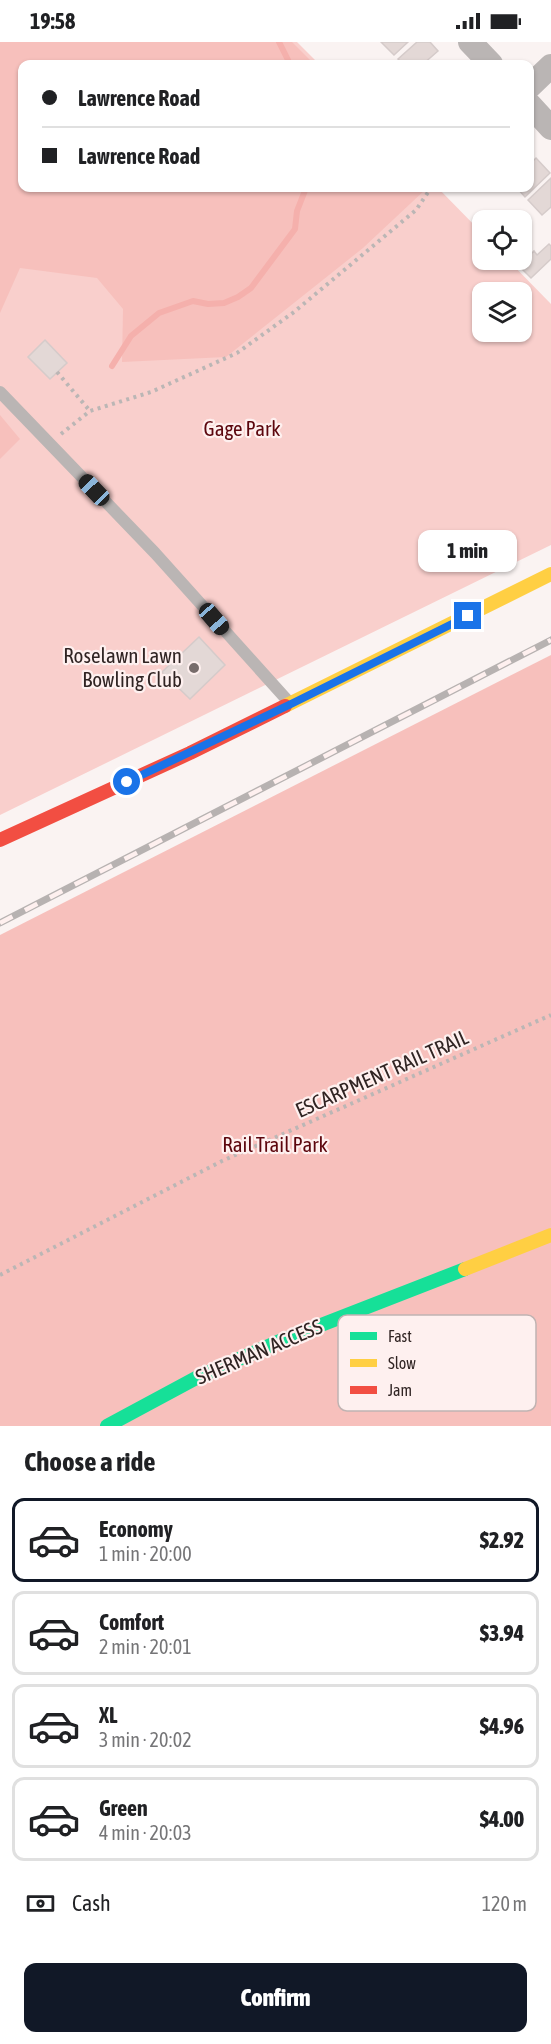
<!DOCTYPE html>
<meta charset="utf-8">
<style>
body{margin:0;font-family:"Asap Condensed",sans-serif;background:#f2f2f2;color:#202124;height:100vh;display:flex;flex-direction:column;font-size:22px;white-space:nowrap}
*{box-sizing:border-box;margin:0}
p{font-size:20px;color:#757577}
.icon{flex:none;width:33px;height:33px;fill:none;stroke:currentColor;stroke-width:2;stroke-linecap:round;stroke-linejoin:round}
.map{position:relative;height:1384px;overflow:hidden}
.side{display:flex;flex-direction:column;background:#fff;flex:1}
.side>*{flex:none}
.banner{position:absolute;left:18px;top:18px;width:516px;height:132px;border-radius:12px;box-shadow:0 2px 4px #0004;display:grid;align-content:center;height:132px;padding:0 24px;background:#fff}
.tools{position:absolute;left:472px;top:168px;display:grid;gap:12px}
.tools a{display:grid;place-items:center;width:60px;height:60px;border-radius:12px;background:#fff;box-shadow:0 2px 4px #0004;font-size:30px}
.end{position:absolute;width:27px;height:27px;margin:-14px;border:8px solid #1a73e8;background:#fff;box-shadow:0 0 0 3px #fff}
.from{border-radius:50%}
.bubble{position:absolute;height:42px;border-radius:12px;background:#fff;box-shadow:0 2px 4px #0004;font-size:20px;font-weight:800;line-height:42px;text-align:center}
.car{position:absolute;width:18px;height:36px;margin:-18px -9px;border-radius:8px;box-shadow:0 0 4px 2px #0007;background:linear-gradient(#222 24%,#8ab4d8 0 40%,#222 0 76%,#8ab4d8 0 86%,#222 0)}
.banner b{display:flex;align-items:center;gap:21px;height:57px;font-size:22px}
.banner b+b{border-top:2px solid #e0e0e0}
.banner i{width:15px;height:15px;background:#202124}
ul{padding:0;list-style:none}
li{display:flex;align-items:center;gap:18px;height:84px;margin:0 12px 9px;padding:0 12px;border:3px solid #e0e0e0;border-radius:12px}
li div{flex:1}
li b{display:block;font-size:22px}
li em{font-style:normal;font-weight:800}
li.current{border-color:#111827}
li>.icon{width:54px;height:54px;stroke-width:1.5}
h2{padding:0 24px;font-size:27px;line-height:72px}
.pay{display:flex;align-items:center;gap:15px;height:66px;padding:0 24px;font-size:22px}
.pay p{margin-inline-start:auto}
.button{display:flex;gap:12px;margin-top:auto;padding:12px 24px}
.button a{flex:1;height:69px;border-radius:12px;background:#111827;color:#fff;font-size:24px;font-weight:800;line-height:69px;text-align:center}
.status{display:flex;justify-content:space-between;align-items:center;height:42px;padding:0 30px;background:#fff;direction:ltr}
.status svg{height:16px;fill:currentColor}
.map>svg:first-child{display:block}
.green{fill:#f9cfcc;fill-rule:evenodd}
.forest{fill:#f7c0bc}
.lines{fill:none;stroke-linecap:round;stroke-linejoin:round}
.stream{stroke:#f5b0ac;stroke-width:6}
.building{fill:#e3d8d6;stroke:#d5cbca;stroke-width:1.5}
.path{stroke:#bbb6b5;stroke-width:4;stroke-dasharray:3 4.5;stroke-linecap:butt}
.lane{stroke:#bab5b4;stroke-width:12}
.street{stroke:#bab5b4;stroke-width:24}
.fast{stroke:#16e098;stroke-width:14}
.slow{stroke:#ffcf43;stroke-width:14}
.jam{stroke:#f24e42;stroke-width:14}
.rail-casing{stroke:#b7b2b1;stroke-width:7}
.rail{stroke:#fef0ef;stroke-width:4.5;stroke-dasharray:14;stroke-linecap:butt}
.route{stroke:#1a73e8;stroke-width:8}
.poi-dot{fill:#776c6b;stroke:#fef0ef;stroke-width:2}
.labels{text-anchor:middle;stroke-width:4.5;stroke-linejoin:round;paint-order:stroke}
.park-label{font-size:21px;fill:#5c060d;stroke:#fef0ef}
.poi-label{font-size:21px;fill:#302423;stroke:#fef0ef;text-anchor:end}
.street-label{font-size:21px;fill:#302423;stroke:#fef0ef}
.key{fill:#fef0ef;stroke:#c0b3b2;stroke-width:1.5}
.key-label{font-size:16px;fill:#302423}
</style>
<div class="status"><b>19:58</b><svg viewBox="0 0 49 12"><path d="M0 12V9h3v3zM5 12V6h3v6zM10 12V3h3v9zM15 12V0h3v12zM26 1h20v11H26zM47 4h2v5h-2z"/></svg></div>
<div class="map">
<svg width="551" height="1384" viewBox="0 0 551 1384">
<rect width="100%" height="100%" fill="#faf3f2"/>
<path class="green" d="M 0,0 L 297,0 L 319,22 L 22,22 L 22,146 L 438,146 L 483,192 L 483,218 L 508,218 L 551,262 L 551,503 L 0,773 ZM 483,250 L 522,250 L 522,290 L 483,290 Z"/>
<g class="forest">
<polygon points="0,0 292,0 314,22 22,22 22,146 427,146 363,206 226,315 122,320 123,267 97,236 20,226 0,271"/>
<polygon points="0,373 20,397 0,417"/>
<polygon points="551,613 551,1384 0,1384 0,893"/>
</g>
<g class="lines">
<g class="stream">
<polyline points="279,0 290,22"/>
<polyline points="112,324 131,294 159,271 193,259 208,262 224,261 238,255 251,246 295,187 297,169 306,146"/>
</g>
</g>
<g class="building">
<polygon points="381,0 408,0 394,13"/>
<polygon points="417,0 430,0 438,9 423,22 403,22 398,17"/>
<polygon points="536,116 550,131 525,155 517,146 530,146 530,122"/>
<polygon points="551,136 551,165 542,173 528,158"/>
<polygon points="549,202 551,204 551,217 531,236 519,224 534,209 537,213"/>
<polygon points="45,298 67,321 50,337 28,315"/>
<polygon points="199,595 225,623 190,657 162,630"/>
</g>
<g class="lines">
<g class="path">
<polyline points="57,330 90,369"/>
<polyline points="61,392 90,369 151,350 237,311 294,270 416,168 431,146"/>
<polyline points="0,1233 222,1119 551,973"/>
</g>
<polyline class="lane" points="0,350 155,511 288,659"/>
<g class="street">
<polyline points="470,0 491,22"/>
<polyline points="530,44 551,24"/>
<polyline points="530,63 551,86"/>
</g>
<polyline class="fast" points="107,1384 198,1335 280,1299 465,1227"/>
<g class="slow">
<polyline points="285,664 551,532"/>
<polyline points="465,1227 551,1193"/>
</g>
<polyline class="jam" points="0,798 190,711 285,664"/>
<g class="rail-casing">
<polyline id="rail" points="0,881 551,598"/>
</g>
<use href="#rail" class="rail"/>
</g>
<g class="lines">
<polyline class="route" points="127,740 291,662 468,574"/>
</g>
<circle class="poi-dot" cx="194" cy="626" r="6"/>
<g class="labels">
<g class="park-label">
<text x="242" y="394">Gage Park</text>
<text x="275" y="1110">Rail Trail Park</text>
</g>
<g class="poi-label">
<text x="182" y="621">Roselawn Lawn<tspan x="182" dy="24">Bowling Club</tspan></text>
</g>
<g class="street-label">
<text transform="translate(382 1032) rotate(-24)" y="7">ESCARPMENT RAIL TRAIL</text>
<text transform="translate(259 1310) rotate(-23)" y="7">SHERMAN ACCESS</text>
</g>
</g>
<rect x="338" y="1273" width="198" height="96" rx="9" class="key"/>
<rect x="350" y="1290" width="27" height="8" fill="#16e098"/>
<rect x="350" y="1317" width="27" height="8" fill="#ffcf43"/>
<rect x="350" y="1344" width="27" height="8" fill="#f24e42"/>
<g class="key-label">
<text x="388" y="1300">Fast</text>
<text x="388" y="1327">Slow</text>
<text x="388" y="1354">Jam</text>
</g>
</svg>
<div class="tools">
<a><svg class="icon" aria-label="locate" viewBox="0 0 24 24"><circle cx="12" cy="12" r="6"/><path d="M12 2v4M12 18v4M2 12h4M18 12h4"/></svg></a>
<a><svg class="icon" aria-label="layers" viewBox="0 0 24 24"><path d="M12 4l9 5-9 5-9-5zM3 14l9 5 9-5"/></svg></a>
</div>
<i class="end from" style="left:127px;top:740px"></i>
<i class="end" style="left:468px;top:574px"></i>
<div class="bubble" style="left:418px;top:488px;width:99px">1 min</div>
<i class="car" style="left:94px;top:448px;rotate:316deg"></i>
<i class="car" style="left:214px;top:577px;rotate:139deg"></i>
<div class="banner">
<b><i class="from"></i>Lawrence Road</b>
<b><i></i>Lawrence Road</b>
</div>
</div>
<section class="side">
<h2>Choose a ride</h2>
<ul>
<li class="current"><svg class="icon" aria-label="car" viewBox="0 0 24 24"><path d="M5 17H2v-5l4-1 3-4h7l3 4 3 1v5h-3M9 17h6M6 11h13"/><circle cx="7" cy="17" r="2"/><circle cx="17" cy="17" r="2"/></svg><div><b>Economy</b><p>1 min · 20:00</p></div><em>$2.92</em></li>
<li><svg class="icon" aria-label="car" viewBox="0 0 24 24"><path d="M5 17H2v-5l4-1 3-4h7l3 4 3 1v5h-3M9 17h6M6 11h13"/><circle cx="7" cy="17" r="2"/><circle cx="17" cy="17" r="2"/></svg><div><b>Comfort</b><p>2 min · 20:01</p></div><em>$3.94</em></li>
<li><svg class="icon" aria-label="car" viewBox="0 0 24 24"><path d="M5 17H2v-5l4-1 3-4h7l3 4 3 1v5h-3M9 17h6M6 11h13"/><circle cx="7" cy="17" r="2"/><circle cx="17" cy="17" r="2"/></svg><div><b>XL</b><p>3 min · 20:02</p></div><em>$4.96</em></li>
<li><svg class="icon" aria-label="car" viewBox="0 0 24 24"><path d="M5 17H2v-5l4-1 3-4h7l3 4 3 1v5h-3M9 17h6M6 11h13"/><circle cx="7" cy="17" r="2"/><circle cx="17" cy="17" r="2"/></svg><div><b>Green</b><p>4 min · 20:03</p></div><em>$4.00</em></li>
</ul>
<div class="pay"><svg class="icon" aria-label="cash" viewBox="0 0 24 24"><path d="M3 7h18v10H3z"/><circle cx="12" cy="12" r="2"/></svg>Cash<p>120 m</p></div>
<div class="button"><a>Confirm</a></div>
</section>
